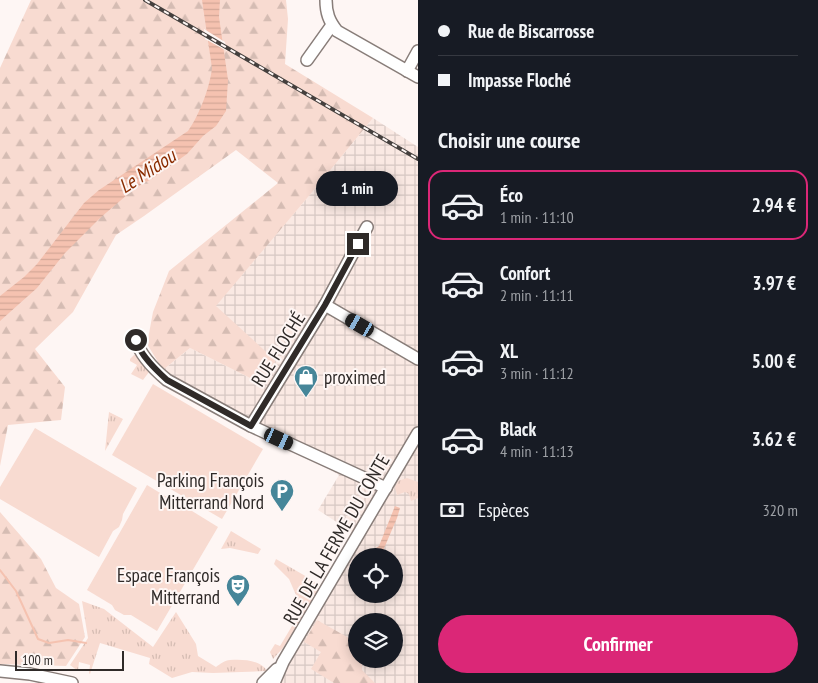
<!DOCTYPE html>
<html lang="fr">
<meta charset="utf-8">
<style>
body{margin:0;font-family:"PT Sans Narrow",sans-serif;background:#20242c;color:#f1f3f6;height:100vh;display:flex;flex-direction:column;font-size:19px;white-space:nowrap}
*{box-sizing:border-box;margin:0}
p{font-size:16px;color:#9ea1a6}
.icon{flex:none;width:28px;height:28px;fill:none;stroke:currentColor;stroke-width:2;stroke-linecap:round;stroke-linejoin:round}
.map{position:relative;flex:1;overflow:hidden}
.details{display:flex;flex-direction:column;background:#171b24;width:400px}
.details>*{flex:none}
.guide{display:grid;align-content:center;height:110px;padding:0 20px;background:#171b24}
.buttons{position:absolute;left:348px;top:548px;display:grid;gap:10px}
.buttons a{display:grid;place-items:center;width:55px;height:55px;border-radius:50%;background:#171b24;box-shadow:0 2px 12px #0003;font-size:25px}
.scale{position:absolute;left:15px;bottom:12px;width:109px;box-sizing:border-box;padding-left:5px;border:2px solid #2f2a28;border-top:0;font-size:14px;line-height:18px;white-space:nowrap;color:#2f2a28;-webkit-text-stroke:4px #fef6f4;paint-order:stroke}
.end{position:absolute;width:22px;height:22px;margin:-11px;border:6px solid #2f2a28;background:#fff;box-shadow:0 0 0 2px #fff}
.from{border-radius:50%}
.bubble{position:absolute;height:35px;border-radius:18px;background:#171b24;box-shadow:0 2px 12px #0003;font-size:16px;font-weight:800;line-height:35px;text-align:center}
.car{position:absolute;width:15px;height:30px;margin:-15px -8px;border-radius:6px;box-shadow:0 0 4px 1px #0007;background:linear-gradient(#222 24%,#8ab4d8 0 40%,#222 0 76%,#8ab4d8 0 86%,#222 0)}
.guide b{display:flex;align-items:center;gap:18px;height:48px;font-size:19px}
.guide b+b{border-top:1px solid #363941}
.guide i{width:12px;height:12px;background:#f1f3f6}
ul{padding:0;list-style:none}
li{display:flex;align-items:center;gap:15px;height:70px;margin:0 10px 8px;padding:0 10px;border:2px solid transparent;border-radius:15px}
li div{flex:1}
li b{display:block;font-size:19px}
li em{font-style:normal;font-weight:800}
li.active{border-color:#db2777}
li>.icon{width:45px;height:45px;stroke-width:1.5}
h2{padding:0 20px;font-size:22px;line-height:60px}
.pay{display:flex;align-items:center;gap:12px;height:55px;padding:0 20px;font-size:19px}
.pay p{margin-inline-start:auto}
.primary-button{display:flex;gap:10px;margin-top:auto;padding:10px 20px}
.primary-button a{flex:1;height:58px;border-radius:30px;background:#db2777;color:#fff;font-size:20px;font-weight:800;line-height:58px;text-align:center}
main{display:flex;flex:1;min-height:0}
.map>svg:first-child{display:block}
.industrial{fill:url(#industrial-grid);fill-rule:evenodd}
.grass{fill:url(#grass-tufts)}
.forest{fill:url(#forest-firs)}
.garden{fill:#f8dbd1}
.water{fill:url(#water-rules)}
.pier{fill:#fef6f4}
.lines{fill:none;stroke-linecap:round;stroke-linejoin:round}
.stream{stroke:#f5c2b0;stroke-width:2}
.minor-casing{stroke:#887d79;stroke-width:14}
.minor{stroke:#fff;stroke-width:11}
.rail-casing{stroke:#45403e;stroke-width:4}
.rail{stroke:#fef6f4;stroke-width:2;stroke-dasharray:5.5;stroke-linecap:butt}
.route{stroke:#2f2a28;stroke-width:6}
.labels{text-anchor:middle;stroke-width:4;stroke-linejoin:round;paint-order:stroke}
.street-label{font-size:19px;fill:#2f2a28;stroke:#fef6f4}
.poi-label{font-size:19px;fill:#2f2a28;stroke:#fef6f4;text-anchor:end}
.water-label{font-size:20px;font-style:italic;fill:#8a2c00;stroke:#fef6f4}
</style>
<main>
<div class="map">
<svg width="418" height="683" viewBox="0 0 418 683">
<defs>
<pattern id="industrial-grid" width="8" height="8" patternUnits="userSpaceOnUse" patternTransform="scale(1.25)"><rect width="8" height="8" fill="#fae9e3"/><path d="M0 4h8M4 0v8" fill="none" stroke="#d7c8c3"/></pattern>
<pattern id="grass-tufts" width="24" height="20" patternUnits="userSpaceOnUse" patternTransform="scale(1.25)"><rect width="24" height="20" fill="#f8dbd1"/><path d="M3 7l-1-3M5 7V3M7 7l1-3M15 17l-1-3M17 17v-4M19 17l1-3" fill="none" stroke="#d5bcb3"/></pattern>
<pattern id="forest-firs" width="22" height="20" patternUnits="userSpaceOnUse" patternTransform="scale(1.25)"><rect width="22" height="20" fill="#f8dbd1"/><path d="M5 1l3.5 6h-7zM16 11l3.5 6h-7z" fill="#d5bcb3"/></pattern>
<pattern id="water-rules" width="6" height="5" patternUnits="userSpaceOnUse" patternTransform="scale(1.25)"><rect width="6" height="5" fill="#f5c2b0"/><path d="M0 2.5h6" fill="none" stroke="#d2a797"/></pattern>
</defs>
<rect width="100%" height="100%" fill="#fef6f4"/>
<path class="industrial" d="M 373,118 L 418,147 L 418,683 L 280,683 L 352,532 L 318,510 L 339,475 L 163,370 L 190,348 L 250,378 L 274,360 L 215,306 L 319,184 ZM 356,556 L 394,556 L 394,594 L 356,594 ZM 356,621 L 394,621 L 394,659 L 356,659 Z"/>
<g class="grass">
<polygon points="134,355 137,355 149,370 149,372 143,380 131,374 137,365 130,361 130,359"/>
<polygon points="109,412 123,419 105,451"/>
<polygon points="407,478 418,482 418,498 411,501 409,494 405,492 397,495 395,487 398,481"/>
<polygon points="231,531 261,549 258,554 230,548 221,549"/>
<polygon points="276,559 314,581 318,588 317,593 283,648 273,659 270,652 275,644 280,646 304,606 299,602 289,579 274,564"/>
<path d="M 82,601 L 104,609 L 153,647 L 176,612 L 196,644 L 198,656 L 216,667 C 220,664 225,660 230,660 C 243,659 261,660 267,671 L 213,673 L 192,672 L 172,678 L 149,664 L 150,658 L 100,643 L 90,674 L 89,673 L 90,665 L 79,662 L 78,671 L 70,665 L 88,638 Z"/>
</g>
<g class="forest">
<polygon points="31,0 286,0 288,19 285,64 373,118 319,184 216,306 275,360 274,367 269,375 250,378 190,348 163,370 147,344 153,312 169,271 278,183 236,150 144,216 116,235 73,312 35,349 65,387 61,420 8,425 0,466 0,68"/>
<polygon points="0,512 41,559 56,588 79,604 85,637 66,666 0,664"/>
<polygon points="317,620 356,642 356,659 362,659 362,670 375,683 334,683 311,669 321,652 304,642"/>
</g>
<g class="garden">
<polygon points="153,384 263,449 222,519 112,455"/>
<polygon points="35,428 137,488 123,514 122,520 119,527 113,531 99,557 0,499 0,487"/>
<polygon points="147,485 175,502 180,502 189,507 192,511 218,527 157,631 131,615 124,615 115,610 112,605 87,590"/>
</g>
<g class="water">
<path d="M 202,0 L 220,0 L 219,17 L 228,80 L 226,111 L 216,126 L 203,136 L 187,154 L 153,178 L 134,189 L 100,218 L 65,253 L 37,288 L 0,321 L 0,296 L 24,277 L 37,264 L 84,203 L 99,190 L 188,131 C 199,116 210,87 212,68 Z"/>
<polygon points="395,506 400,508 397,518 382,553 383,556 363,556 379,546"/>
</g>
<polygon class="pier" points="204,29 225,42 227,51 205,39"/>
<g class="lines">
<polyline class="stream" points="0,570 16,591 38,639 49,643 68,640 86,643"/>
<g class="minor-casing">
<g id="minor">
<path d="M 326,0 C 326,13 329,21 337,31 L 418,77"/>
<polyline points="307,60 332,25"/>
<polyline points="407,71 418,51"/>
<polyline points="325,305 367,227"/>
<path d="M 136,340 C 140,355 155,370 167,380 L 251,426 L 386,488"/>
<polyline points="251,426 325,305 418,359"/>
<polyline points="0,671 30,674 72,683"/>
<polyline points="263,683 277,669"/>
<polyline points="274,683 283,662 418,433"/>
</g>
</g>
<use href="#minor" class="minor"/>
<g class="rail-casing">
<polyline id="rail" points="145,0 418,159"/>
</g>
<use href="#rail" class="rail"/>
</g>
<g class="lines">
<path class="route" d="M 136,340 C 140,355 156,370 167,380 L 251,426 L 325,305 L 358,244"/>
</g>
<defs>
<g id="shop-pin" transform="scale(1.25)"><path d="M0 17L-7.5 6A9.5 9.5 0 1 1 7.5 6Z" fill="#468699" stroke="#fef6f4"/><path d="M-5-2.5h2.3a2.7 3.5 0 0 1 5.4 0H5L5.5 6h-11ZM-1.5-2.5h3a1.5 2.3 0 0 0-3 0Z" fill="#fff"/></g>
<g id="parking-pin" transform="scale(1.25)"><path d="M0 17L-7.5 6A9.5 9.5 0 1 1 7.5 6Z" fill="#468699" stroke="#fef6f4"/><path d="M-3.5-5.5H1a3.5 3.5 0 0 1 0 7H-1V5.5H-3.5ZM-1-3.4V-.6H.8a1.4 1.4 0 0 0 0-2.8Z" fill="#fff"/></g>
<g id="theatre-pin" transform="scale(1.25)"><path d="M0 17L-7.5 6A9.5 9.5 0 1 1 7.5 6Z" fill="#468699" stroke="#fef6f4"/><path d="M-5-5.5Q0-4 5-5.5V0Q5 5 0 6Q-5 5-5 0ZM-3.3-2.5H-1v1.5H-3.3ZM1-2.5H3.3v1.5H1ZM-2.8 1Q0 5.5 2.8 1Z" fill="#fff"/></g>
</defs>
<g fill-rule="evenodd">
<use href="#shop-pin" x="306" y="377"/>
<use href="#parking-pin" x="282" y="491"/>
<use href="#theatre-pin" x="238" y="586"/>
</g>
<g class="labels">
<g class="street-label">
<text transform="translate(278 349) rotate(-58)" y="7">RUE FLOCHÉ</text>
<text transform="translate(336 539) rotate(-60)" y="7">RUE DE LA FERME DU CONTE</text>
</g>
<g class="poi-label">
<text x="324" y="384" text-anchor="start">proximed</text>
<text x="264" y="487">Parking François<tspan x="264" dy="22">Mitterrand Nord</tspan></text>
<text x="220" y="582">Espace François<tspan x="220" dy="22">Mitterrand</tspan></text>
</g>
<g class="water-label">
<text transform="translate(147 171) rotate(-33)" y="7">Le Midou</text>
</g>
</g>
</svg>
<div class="buttons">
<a><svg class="icon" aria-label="locate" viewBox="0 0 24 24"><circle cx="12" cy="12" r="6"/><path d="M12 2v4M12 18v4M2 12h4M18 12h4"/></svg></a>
<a><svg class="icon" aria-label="layers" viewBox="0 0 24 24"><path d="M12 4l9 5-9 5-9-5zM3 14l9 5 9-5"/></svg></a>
</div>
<div class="scale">100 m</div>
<i class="end from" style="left:136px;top:340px"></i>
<i class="end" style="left:358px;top:244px"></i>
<div class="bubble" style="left:316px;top:171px;width:82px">1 min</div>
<i class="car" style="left:360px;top:325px;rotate:300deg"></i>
<i class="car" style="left:279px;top:439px;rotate:115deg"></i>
</div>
<section class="details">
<div class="guide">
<b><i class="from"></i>Rue de Biscarrosse</b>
<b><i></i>Impasse Floché</b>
</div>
<h2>Choisir une course</h2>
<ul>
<li class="active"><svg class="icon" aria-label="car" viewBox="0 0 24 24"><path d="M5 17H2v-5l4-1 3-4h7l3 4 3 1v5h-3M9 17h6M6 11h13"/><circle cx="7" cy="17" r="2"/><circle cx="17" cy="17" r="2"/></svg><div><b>Éco</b><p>1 min · 11:10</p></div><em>2.94 €</em></li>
<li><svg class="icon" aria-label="car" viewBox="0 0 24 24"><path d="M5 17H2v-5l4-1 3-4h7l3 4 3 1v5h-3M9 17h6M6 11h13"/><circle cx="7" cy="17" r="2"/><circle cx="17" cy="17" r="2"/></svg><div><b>Confort</b><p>2 min · 11:11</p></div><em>3.97 €</em></li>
<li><svg class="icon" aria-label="car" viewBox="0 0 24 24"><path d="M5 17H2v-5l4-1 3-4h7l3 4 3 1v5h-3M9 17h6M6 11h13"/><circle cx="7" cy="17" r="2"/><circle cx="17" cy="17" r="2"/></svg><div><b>XL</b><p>3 min · 11:12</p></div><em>5.00 €</em></li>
<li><svg class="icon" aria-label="car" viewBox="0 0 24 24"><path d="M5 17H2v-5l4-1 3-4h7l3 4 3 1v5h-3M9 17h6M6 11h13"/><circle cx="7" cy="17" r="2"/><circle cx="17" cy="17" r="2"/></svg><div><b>Black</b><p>4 min · 11:13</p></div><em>3.62 €</em></li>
</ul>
<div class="pay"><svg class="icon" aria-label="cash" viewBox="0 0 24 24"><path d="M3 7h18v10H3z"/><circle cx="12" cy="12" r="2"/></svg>Espèces<p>320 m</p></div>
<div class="primary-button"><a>Confirmer</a></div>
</section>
</main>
